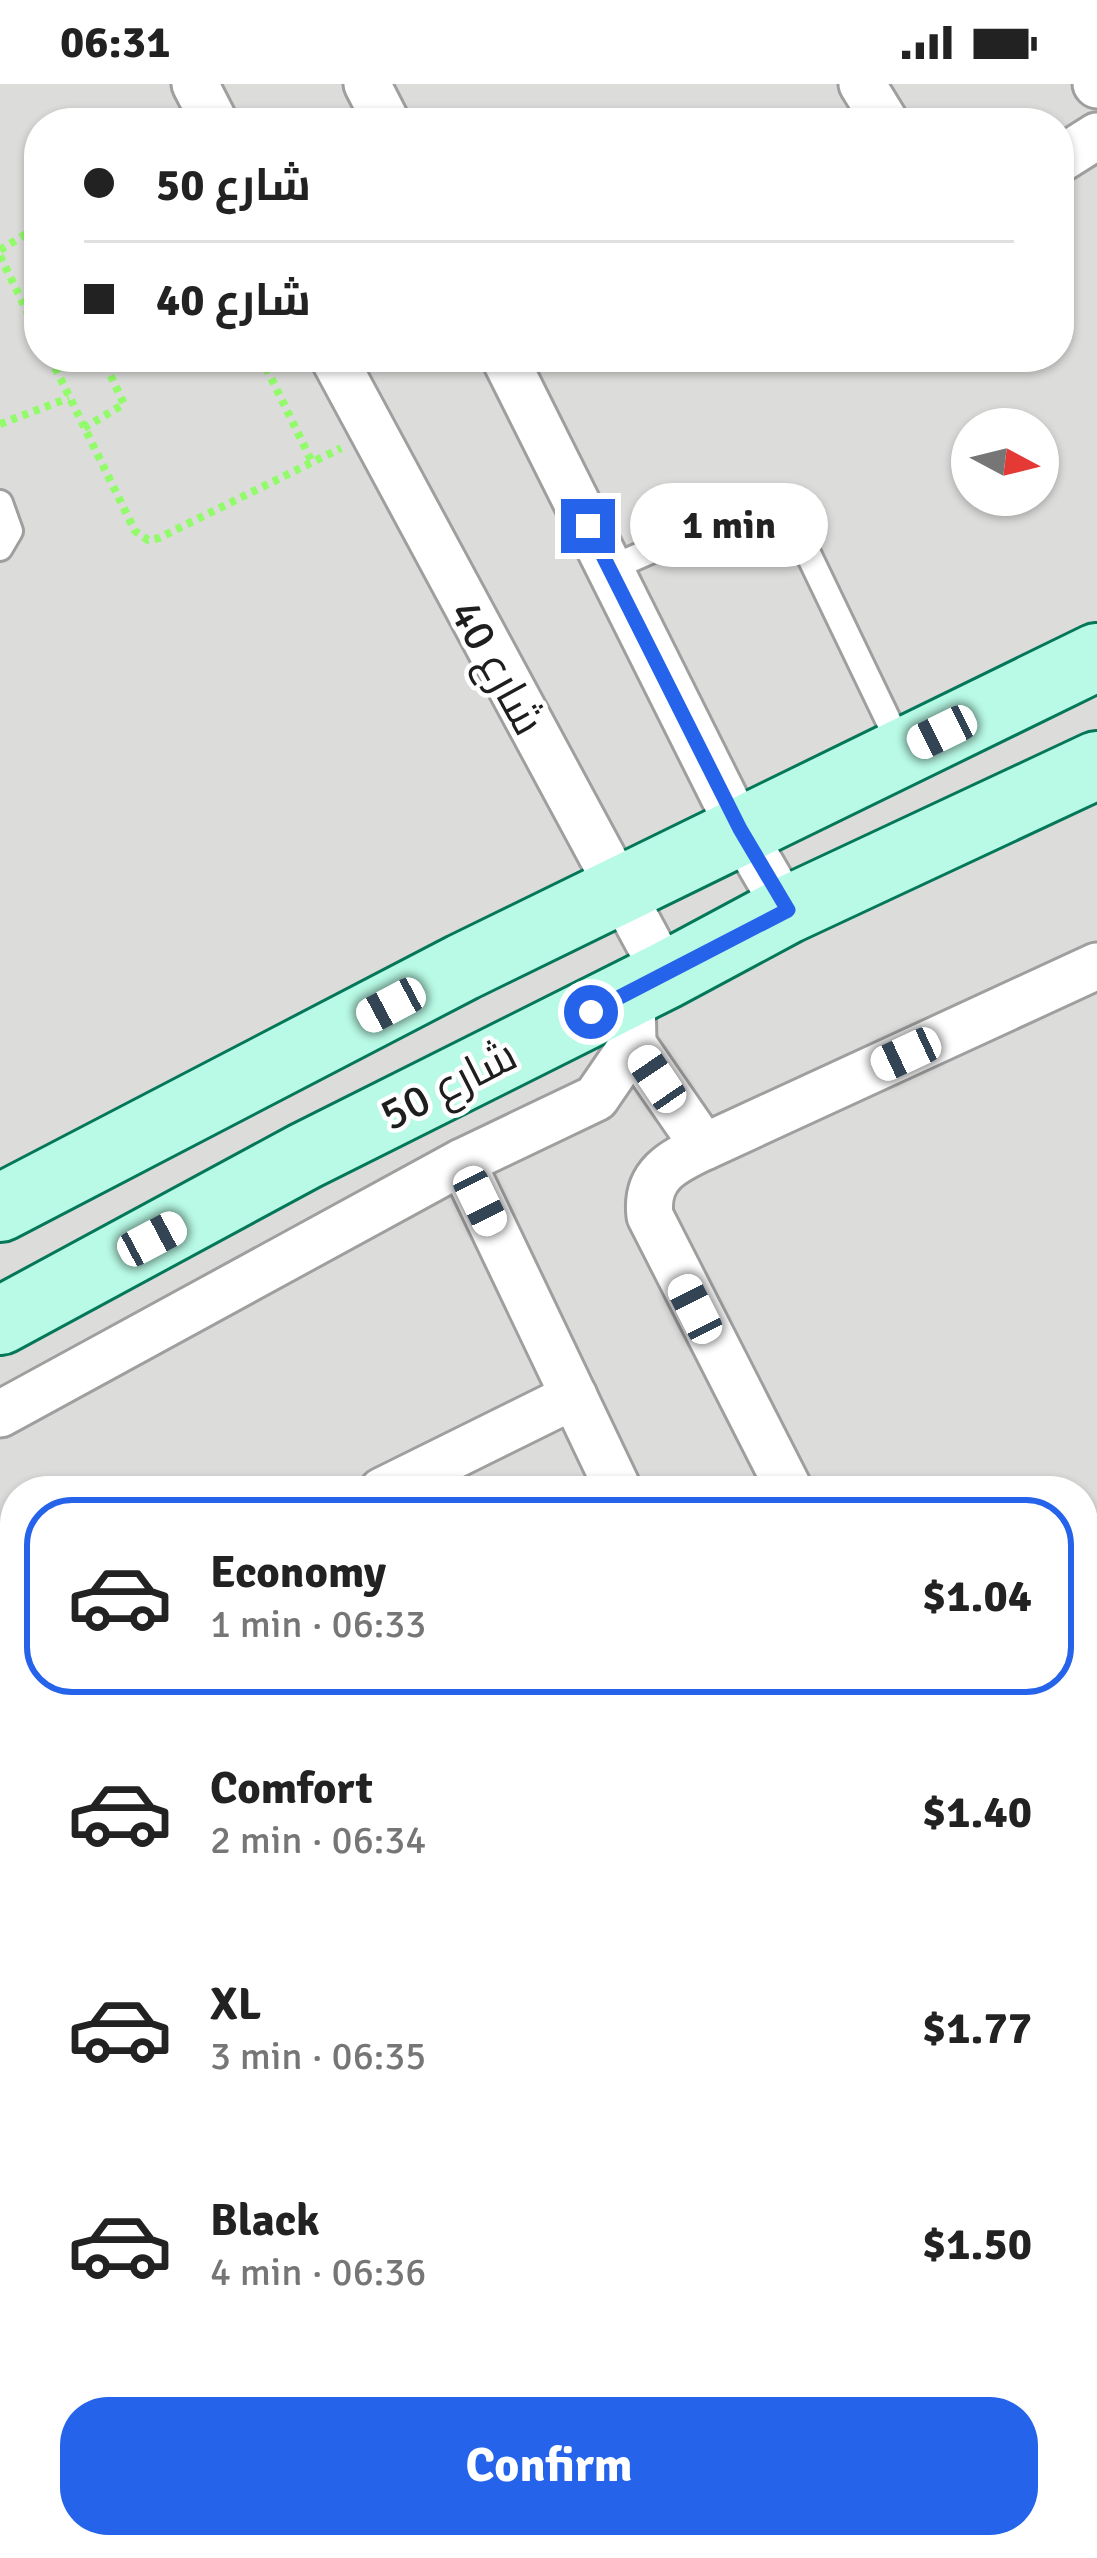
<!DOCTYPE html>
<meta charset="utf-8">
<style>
body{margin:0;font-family:Signika,Cairo,sans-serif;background:#f2f2f2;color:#222;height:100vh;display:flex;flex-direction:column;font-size:45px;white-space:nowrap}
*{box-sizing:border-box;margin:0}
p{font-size:39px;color:#767676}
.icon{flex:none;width:66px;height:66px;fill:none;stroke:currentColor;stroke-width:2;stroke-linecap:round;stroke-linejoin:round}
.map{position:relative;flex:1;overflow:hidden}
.sheet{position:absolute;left:0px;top:1392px;width:1098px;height:1083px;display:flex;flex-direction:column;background:#fff;border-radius:48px 48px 0 0;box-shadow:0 3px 9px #0004}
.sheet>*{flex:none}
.hud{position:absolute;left:24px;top:24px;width:1050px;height:264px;border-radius:48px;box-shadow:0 3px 9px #0004;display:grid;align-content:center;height:264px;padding:0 60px;background:#fff}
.needle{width:78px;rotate:97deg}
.controls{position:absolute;left:951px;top:324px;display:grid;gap:24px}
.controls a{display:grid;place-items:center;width:108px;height:108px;border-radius:50%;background:#fff;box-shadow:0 3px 9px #0004;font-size:60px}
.end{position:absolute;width:54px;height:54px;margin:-27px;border:15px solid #2563eb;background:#fff;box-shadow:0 0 0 6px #fff}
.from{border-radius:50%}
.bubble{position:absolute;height:84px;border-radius:42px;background:#fff;box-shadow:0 3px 9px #0004;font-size:39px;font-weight:700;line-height:84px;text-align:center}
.car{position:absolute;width:36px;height:72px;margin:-36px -18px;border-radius:15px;box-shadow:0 0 9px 3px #0007;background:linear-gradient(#fff 24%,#345 0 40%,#fff 0 76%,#345 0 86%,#fff 0)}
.hud b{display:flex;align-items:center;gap:42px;height:114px;font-size:45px}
.hud b+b{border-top:3px solid #e0e0e0}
.hud i{width:30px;height:30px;background:#222}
ul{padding:21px 0 0;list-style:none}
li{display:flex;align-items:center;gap:36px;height:198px;margin:0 24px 18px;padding:0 36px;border:6px solid transparent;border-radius:48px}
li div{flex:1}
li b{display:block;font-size:45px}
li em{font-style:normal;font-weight:700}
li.current{border-color:#2563eb}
li>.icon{width:108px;height:108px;stroke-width:1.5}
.action{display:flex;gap:24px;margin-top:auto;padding:24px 60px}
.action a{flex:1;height:138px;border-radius:48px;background:#2563eb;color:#fff;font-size:48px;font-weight:700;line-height:138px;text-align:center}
.status{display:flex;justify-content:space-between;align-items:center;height:84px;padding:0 60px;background:#fff;direction:ltr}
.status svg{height:33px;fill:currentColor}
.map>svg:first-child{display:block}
.residential{fill:#dcdcdb;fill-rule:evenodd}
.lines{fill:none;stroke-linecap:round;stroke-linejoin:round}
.lane-casing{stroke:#9f9f9f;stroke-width:30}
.street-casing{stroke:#9f9f9f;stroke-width:51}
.secondary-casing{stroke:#047759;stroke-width:72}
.path{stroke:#91fb6a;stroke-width:8;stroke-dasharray:6 6;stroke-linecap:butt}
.lane{stroke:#fff;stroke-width:24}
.street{stroke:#fff;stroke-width:45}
.secondary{stroke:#b8fae5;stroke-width:66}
.route{stroke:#2563eb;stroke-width:15}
.labels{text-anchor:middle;stroke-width:9;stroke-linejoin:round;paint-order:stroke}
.street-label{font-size:45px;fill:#1e1e1e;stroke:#fff}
</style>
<div class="status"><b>06:31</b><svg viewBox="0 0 49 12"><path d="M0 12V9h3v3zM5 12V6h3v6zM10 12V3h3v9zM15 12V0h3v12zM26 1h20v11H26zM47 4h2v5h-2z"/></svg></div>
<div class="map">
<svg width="1097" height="2474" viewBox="0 0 1097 2474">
<rect width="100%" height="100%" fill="#e4efe8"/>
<path class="residential" d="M 0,0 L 1097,0 L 1097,2474 L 0,2474 ZM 39,39 L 1059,39 L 1059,273 L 39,273 ZM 972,345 L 1038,345 L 1038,411 L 972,411 ZM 15,1407 L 1083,1407 L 1083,2460 L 15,2460 Z"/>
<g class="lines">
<g class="lane-casing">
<g id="lane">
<polyline points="0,419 10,447 0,464"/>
<polyline points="609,485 753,422 774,422 791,434 902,665"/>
</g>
</g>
<g class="street-casing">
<g id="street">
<polyline points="195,0 215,39"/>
<polyline points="367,0 387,39"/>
<polyline points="862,0 886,39"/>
<polyline points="1096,0 1097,1"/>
<polyline points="1059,76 1097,52"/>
<polyline points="333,273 666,891"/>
<polyline points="504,273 740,745 787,826"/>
<polyline points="633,960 704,1063 1097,882"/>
<path d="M 704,1063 C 672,1078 645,1091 650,1132 L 790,1407"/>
<polyline points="462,1078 619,1407"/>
<polyline points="0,1330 462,1078 596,1014 633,960 632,908"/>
<polyline points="382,1407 574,1312"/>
<polyline points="1083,1484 1097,1477"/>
<polyline points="1083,1585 1097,1612"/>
<polyline points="0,1596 15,1589"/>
<polyline points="0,1688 15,1719"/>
<polyline points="0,2185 15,2217"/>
<polyline points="0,2327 15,2357"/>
<polyline points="66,2460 73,2474"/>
<polyline points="130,2460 137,2474"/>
<polyline points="590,2460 597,2474"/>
<polyline points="891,2460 899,2474"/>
<polyline points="1093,2474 1097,2472"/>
</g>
</g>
<g class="secondary-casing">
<g id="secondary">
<polyline points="0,1124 463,883 1097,573"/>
<polyline points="0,1237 305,1072 666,891 787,826 1097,681"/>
</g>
</g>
<g class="path">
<polyline points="0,166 39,142"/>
<polyline points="0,172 39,252"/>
<polyline points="50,273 135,447 148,456 159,454 341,364"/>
<polyline points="261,273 312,378"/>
<polyline points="0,340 69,314"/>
<polyline points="84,344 124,320 102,273"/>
<polyline points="1083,2152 1097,2179"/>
<polyline points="382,2460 389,2474"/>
<polyline points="677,2474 705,2460"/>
</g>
<use href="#lane" class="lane"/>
<use href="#street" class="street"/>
<use href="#secondary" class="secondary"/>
</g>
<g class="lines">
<polyline class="route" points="588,442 740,745 788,826 591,928"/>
</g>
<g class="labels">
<g class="street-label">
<text transform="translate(498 583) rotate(61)" y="16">شارع 40</text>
<text transform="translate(448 1000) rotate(-27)" y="16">شارع 50</text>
</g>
</g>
</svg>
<div class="controls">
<a><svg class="needle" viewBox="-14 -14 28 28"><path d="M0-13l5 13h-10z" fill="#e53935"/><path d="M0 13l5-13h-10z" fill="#767676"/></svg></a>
</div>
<i class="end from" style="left:591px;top:928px"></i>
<i class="end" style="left:588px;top:442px"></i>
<div class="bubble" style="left:630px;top:399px;width:198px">1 min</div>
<i class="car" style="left:942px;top:648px;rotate:244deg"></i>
<i class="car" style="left:391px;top:921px;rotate:242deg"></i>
<i class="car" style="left:906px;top:970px;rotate:245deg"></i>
<i class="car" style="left:657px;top:995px;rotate:326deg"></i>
<i class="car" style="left:480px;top:1117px;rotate:154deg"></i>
<i class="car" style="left:152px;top:1155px;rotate:62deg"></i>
<i class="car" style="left:695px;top:1225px;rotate:333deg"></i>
<div class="hud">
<b><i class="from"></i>شارع 50</b>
<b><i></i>شارع 40</b>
</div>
<section class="sheet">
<ul>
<li class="current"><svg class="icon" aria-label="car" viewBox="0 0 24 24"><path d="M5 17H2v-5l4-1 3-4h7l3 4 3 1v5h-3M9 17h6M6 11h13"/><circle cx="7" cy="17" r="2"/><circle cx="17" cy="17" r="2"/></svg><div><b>Economy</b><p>1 min · 06:33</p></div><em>$1.04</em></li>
<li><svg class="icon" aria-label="car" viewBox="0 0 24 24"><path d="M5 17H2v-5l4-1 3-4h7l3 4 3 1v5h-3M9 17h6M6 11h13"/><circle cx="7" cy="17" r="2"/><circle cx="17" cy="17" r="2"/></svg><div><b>Comfort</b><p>2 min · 06:34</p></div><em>$1.40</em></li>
<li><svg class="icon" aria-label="car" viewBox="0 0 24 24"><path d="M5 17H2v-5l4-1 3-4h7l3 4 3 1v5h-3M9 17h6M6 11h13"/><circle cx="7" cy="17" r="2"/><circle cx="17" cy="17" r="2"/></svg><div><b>XL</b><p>3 min · 06:35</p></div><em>$1.77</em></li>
<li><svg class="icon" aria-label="car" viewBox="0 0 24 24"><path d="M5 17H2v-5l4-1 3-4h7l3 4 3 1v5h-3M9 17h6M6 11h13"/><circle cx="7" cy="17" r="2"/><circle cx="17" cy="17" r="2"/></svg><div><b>Black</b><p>4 min · 06:36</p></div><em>$1.50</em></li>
</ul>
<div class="action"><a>Confirm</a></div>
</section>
</div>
